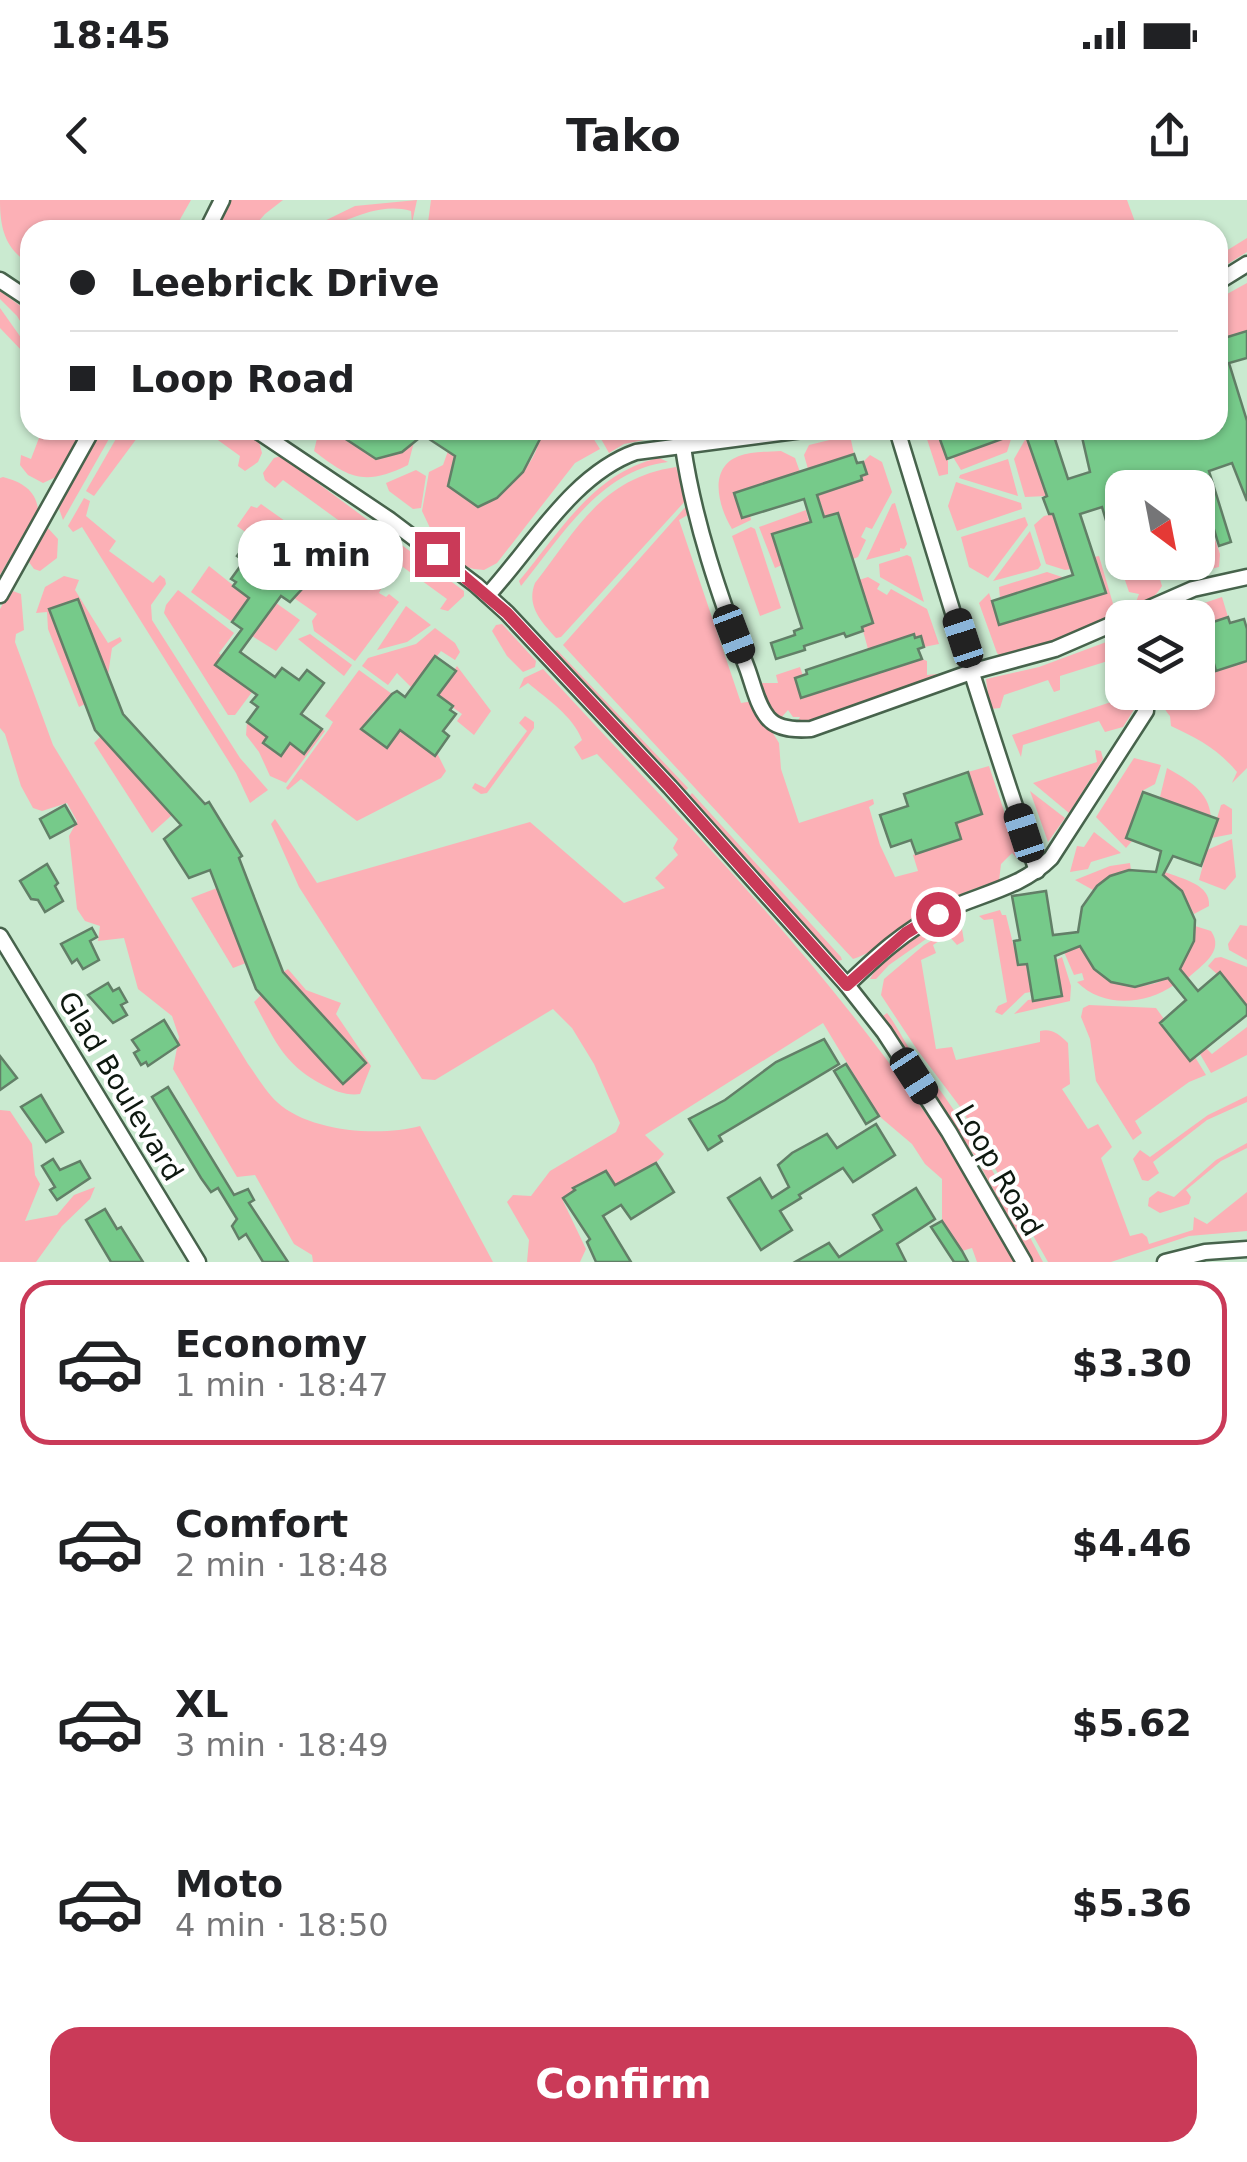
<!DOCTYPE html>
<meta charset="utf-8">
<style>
body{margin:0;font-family:"DejaVu Sans",sans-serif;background:#f6f6f6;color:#202124;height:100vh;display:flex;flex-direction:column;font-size:38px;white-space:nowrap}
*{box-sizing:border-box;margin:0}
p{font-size:32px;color:#757577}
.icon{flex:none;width:55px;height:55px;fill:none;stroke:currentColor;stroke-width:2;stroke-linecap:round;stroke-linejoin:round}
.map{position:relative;height:1062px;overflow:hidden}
.details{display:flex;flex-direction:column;background:#fff;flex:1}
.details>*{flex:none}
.top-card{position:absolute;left:20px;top:20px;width:1208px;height:220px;border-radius:30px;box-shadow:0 2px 8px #0004;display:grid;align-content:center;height:220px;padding:0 50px;background:#fff}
.needle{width:65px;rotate:148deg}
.tools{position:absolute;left:1105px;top:270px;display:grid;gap:20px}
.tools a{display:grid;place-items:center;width:110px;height:110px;border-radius:20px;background:#fff;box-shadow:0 2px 8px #0004;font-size:50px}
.end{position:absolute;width:45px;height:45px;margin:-22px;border:12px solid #ca3a58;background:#fff;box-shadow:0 0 0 5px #fff}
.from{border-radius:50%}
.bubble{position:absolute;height:70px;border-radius:30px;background:#fff;box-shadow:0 2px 8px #0004;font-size:32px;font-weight:800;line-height:70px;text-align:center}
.car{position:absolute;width:30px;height:60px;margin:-30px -15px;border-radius:12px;box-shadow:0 0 8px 2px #0007;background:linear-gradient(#222 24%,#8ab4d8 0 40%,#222 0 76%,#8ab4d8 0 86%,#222 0)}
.top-card b{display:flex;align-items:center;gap:35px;height:95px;font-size:38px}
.top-card b+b{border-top:2px solid #e0e0e0}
.top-card i{width:25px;height:25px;background:#202124}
ul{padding:18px 0 0;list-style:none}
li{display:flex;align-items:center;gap:30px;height:165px;margin:0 20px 15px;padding:0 30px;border:5px solid transparent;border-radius:30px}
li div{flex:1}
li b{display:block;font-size:38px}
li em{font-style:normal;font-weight:800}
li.on{border-color:#ca3a58}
li>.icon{width:90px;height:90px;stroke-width:1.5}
.action{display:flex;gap:20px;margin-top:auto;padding:20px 50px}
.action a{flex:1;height:115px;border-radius:30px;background:#ca3a58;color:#fff;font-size:40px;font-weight:800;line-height:115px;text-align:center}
.status{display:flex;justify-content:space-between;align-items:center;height:70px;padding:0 50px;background:#fff;direction:ltr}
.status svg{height:28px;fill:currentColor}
header{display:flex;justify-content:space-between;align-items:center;height:130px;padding:0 50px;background:#fff;font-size:45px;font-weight:800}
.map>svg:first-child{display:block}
.green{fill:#fcb0b6}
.building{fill:#76ca8a;stroke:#627f67;stroke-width:2.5}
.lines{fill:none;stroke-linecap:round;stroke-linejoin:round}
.minor-casing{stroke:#47634c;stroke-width:19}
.minor{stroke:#fff;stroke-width:14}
.route{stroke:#ca3a58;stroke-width:12}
.labels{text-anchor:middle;stroke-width:8;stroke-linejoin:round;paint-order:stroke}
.street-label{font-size:28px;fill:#0d180f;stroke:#fff}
</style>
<div class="status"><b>18:45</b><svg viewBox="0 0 49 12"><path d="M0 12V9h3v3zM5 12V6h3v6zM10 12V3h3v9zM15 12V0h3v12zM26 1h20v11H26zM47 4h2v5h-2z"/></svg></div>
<header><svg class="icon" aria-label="back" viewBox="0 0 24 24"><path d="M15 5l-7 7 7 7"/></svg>Tako<svg class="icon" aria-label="share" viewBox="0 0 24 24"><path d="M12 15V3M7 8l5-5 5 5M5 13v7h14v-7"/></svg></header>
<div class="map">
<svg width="1247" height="1062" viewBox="0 0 1247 1062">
<rect width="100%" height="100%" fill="#caead0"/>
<g class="green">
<path d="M 0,0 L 191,0 L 174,30 L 30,30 L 30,64 C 5,49 0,28 0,0 Z"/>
<polygon points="228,0 283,0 265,14 251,30 221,30 220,16"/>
<path d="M 417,0 L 412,23 L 411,11 C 371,0 340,30 306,30 L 355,6 Z"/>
<polygon points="431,0 1127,0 1138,30 1123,30 1120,23 1099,30 462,30 452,26 442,30 427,30"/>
<polygon points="1247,38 1247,52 1218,70 1218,56"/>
<polygon points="1247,83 1247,131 1218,140 1218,99"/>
<polygon points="0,91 30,113 30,137 17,116 0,99"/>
<polygon points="0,108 29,149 23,152 0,128"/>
<polygon points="42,230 82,230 56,277 43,283 28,275 20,265 21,255 31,259"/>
<polygon points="99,230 114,230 63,320 57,303"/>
<polygon points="121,230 143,230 94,296 86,291"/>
<polygon points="204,230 237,230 259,242 262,253 258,262 245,271 238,266 240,256"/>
<path d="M 319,230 L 343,230 L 376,259 L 402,252 L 414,242 L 408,265 C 365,286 350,279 314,251 Z"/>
<path d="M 540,230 L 588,230 L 600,249 L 575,263 L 497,363 L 484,370 L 474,369 L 463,366 L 439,347 L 422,311 L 429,272 L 443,265 L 448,251 L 455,256 L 449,286 L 479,307 C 505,295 541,262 540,230 Z"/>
<polygon points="596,230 674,230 674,234 624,244 609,253"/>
<polygon points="924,230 951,230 938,235 948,258 948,274 939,276"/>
<polygon points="846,236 851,240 854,254 808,269 804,255 809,245"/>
<polygon points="1012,236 1007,252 961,270 953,257"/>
<polygon points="1026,238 1047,296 1025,297 1014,259"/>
<path d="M 781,251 L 795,258 L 800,272 L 735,292 L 742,317 L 750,315 L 751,320 L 732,329 C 719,308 707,268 739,256 C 751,251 768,252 781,251 Z"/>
<polygon points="870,255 882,262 892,292 872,329 866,327 861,337 866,340 858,357 853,359 839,313 825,316 818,295 862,280 861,276 867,273 863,262"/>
<polygon points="281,256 464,391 464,396 448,411 440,409 447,399 283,280 275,288 265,280 263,273 274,258"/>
<path d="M 659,258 L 668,262 C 600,270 561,337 521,386 L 519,381 C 560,332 594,272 659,258 Z"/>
<polygon points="1008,259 1018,296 959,278 960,275"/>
<path d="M 676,267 L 687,299 L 561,437 L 556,438 C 541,421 526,406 535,383 C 578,328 602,278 676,267 Z"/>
<polygon points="416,270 426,276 421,308 413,309 389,291 386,283"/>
<path d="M 3,277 C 21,282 35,289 38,309 L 0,375 L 0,278 Z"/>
<polygon points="956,282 1021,303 1022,309 957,331 948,306"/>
<polygon points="84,298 90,301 86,316 116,341 109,351 153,383 160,375 165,379 166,384 151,405 152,420 240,558 268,590 250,603 236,573 82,327 73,332 68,326"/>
<polygon points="895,303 907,344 904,349 900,348 900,351 866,360 892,304"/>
<polygon points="261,304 381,389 379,393 386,397 389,394 399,402 355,461 314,431 312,421 317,414 294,398 303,387 304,375 313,381 325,363 300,345 287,362 237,326 251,306 257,308"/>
<path d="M 688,304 L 691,313 L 679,320 L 741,503 L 753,501 L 779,543 L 781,569 L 799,623 L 873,599 L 874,604 L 869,607 L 880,645 L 895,677 L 918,671 L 913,655 L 960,639 L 956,623 L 981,614 L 968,572 L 989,566 L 1019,656 L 1017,658 L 1012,653 L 1001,664 L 999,681 C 973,689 948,697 925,712 C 900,728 881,750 853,759 L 563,445 Z"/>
<polygon points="1204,307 1220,354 1219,367 1207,370 1198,359 1198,309"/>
<polygon points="806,310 809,322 772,334 782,365 775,368 759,327"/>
<polygon points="1053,314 1071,369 1065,370 1046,364 1034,325 1044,316"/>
<polygon points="1025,317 1028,325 988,378 969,367 961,337"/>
<polygon points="46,326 58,339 57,358 40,371 34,369 26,358"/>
<polygon points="751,327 755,329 781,408 760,416 732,336"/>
<polygon points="1030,331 1041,365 1038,369 993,381"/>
<path d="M 1122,345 L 1122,362 L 1155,363 L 1162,386 C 1156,396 1149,402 1136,402 L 1139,394 L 1129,392 L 1114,347 Z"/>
<polygon points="907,355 911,357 924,402 880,377 879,364"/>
<path d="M 1099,356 L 1114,407 L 1121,410 C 1091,438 1039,448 1000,456 L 997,453 L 979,403 L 989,393 L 1000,425 L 1106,393 L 1094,357 Z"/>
<polygon points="209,366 249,398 232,422 191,392"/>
<polygon points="1047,372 1065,378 1000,398 999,387"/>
<polygon points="64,376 79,380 75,390 108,443 120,437 122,441 112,448 108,475 78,399 49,409 85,504 79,507 48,429 47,412 36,413 45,387"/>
<polygon points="868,377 880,384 877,389 887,395 891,389 927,409 939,444 924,447 921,436 915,438 913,435 868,449 862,427 873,423 859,380"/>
<path d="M 10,390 L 21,394 L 24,430 L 16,434 L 15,442 L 53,545 L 248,864 C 257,876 266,892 277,902 C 309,932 380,937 420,926 L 493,1062 L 313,1062 L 312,1055 L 294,1044 L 255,975 L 237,977 L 173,869 L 179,837 L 172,816 L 138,789 L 124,738 L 98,741 L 100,726 L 85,721 L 77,709 L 69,636 L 77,621 L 67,603 L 42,611 L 33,608 L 21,586 L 5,534 L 0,528 L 0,409 Z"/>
<polygon points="178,390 234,433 219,453 222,456 215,465 252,492 235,515 228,515 164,413 166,405"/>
<polygon points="1222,397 1228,417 1198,427 1198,418 1163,417"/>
<polygon points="276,403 300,420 276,451 252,436"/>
<polygon points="406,406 431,425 407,442 377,450"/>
<polygon points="502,424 536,461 535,467 523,472 507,456 492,431 496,425"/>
<polygon points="435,428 455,443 460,452 455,460 441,451 412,488 397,473 388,485 362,466 368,458 416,444"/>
<polygon points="310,434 352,465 344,476 298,439"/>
<polygon points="1109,441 1122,451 1122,472 1120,473 1111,460 1060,476 1060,490 1054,492 1048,480 1004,495 1000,508 990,509 986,479 1039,467"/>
<polygon points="557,450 688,588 683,594 553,453"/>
<polygon points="922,459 927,461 927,475 949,473 795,525 800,517 793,517 788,510 779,520 769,508 760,483 778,483 776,475 800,467 803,476 795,479 802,498"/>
<path d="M 1247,461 L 1247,568 L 1232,583 L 1237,572 C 1218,549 1197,538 1171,526 L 1170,516 C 1163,508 1162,503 1164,493 L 1198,492 L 1198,470 L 1214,464 L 1217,471 Z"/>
<polygon points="457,466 491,511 474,535 457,521 462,514 437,496"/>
<path d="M 543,469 C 672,609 806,744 916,900 C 952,951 990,1005 1014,1062 L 977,1062 L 972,1048 L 962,1051 L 942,1021 L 942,979 L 925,964 L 912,944 L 879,916 L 823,823 L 645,935 L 664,954 L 643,977 L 621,988 L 602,974 L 563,1001 L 586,1049 L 580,1062 L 527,1062 L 529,1040 L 507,1002 L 513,995 L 531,996 L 550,971 L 616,932 L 620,923 L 594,864 L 572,828 L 553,809 L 435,880 L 422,879 L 299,687 L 271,624 L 275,619 L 317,683 L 530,622 L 624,703 L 665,688 L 655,678 L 678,655 L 673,648 L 678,639 L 597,554 L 582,560 L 574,547 L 582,540 C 573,516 547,499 528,483 L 519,489 L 524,478 Z"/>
<polygon points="359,470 392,494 382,516 374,511 361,529 400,530 434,556 437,553 446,571 441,578 357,621 301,579 288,590 286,588 329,529 333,522 325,516"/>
<polygon points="1135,494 1135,508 1123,527 1105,532 1099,521 1023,545 1021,557 1012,535"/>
<polygon points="525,516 534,522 534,528 487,593 481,594 472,588 475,583 485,588 527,531 519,523"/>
<polygon points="247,522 267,537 281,555 290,543 304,553 322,529 325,531 286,583 270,576 259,552 246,535"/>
<polygon points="101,536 172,615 152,633 94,543"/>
<polygon points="1095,550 1101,551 1103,559 1069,613 1033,583 1097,562"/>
<polygon points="1134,558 1161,565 1155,584 1142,591 1125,639 1132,641 1126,648 1096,617"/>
<path d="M 1167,568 C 1188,580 1209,591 1211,617 L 1160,597 Z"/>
<polygon points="1030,591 1065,618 1048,642"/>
<polygon points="692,593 841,757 842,760 836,761 688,598"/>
<polygon points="1224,604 1232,609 1232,634 1211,638 1221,605"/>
<polygon points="1094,632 1121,653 1091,662 1088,669 1070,672 1077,646 1084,647"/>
<polygon points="1232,639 1236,677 1225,690 1199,680 1207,650"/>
<polygon points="1130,663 1131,670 1110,676 1093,690 1075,680 1110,666"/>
<path d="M 1165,672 C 1182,679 1211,684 1209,706 L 1194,714 L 1182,691 L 1163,676 Z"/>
<polygon points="217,688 246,763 233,768 191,698"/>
<polygon points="1000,710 1002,715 1006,715 1018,764 1027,764 1031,792 1025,793 1002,815 995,812 998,806 1007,802 993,719 984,720 979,716"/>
<path d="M 951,716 L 956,718 L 889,765 L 876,779 L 870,779 C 882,757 926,723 951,716 Z"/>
<path d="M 961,723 L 964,741 L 957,745 L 948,735 L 933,745 L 936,753 L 921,760 L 936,849 L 952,847 L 956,860 L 1040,842 L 1040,831 C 1052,828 1060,835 1068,843 L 1070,884 L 1062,889 L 1088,929 L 1098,924 L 1112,947 L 1101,958 L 1130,1036 L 1142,1033 L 1147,1037 L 1149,1044 L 1193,1030 L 1194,1017 L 1207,1024 L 1247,992 L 1247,1031 L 1189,1036 L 1111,1062 L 1048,1062 L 961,908 L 918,851 L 881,795 L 884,779 L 924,745 Z"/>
<polygon points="1240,725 1247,726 1247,760 1229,750 1228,744"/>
<path d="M 1195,726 L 1211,731 C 1225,751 1202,765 1188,778 L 1180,769 L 1194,741 Z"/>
<path d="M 1080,746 C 1097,783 1132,796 1168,778 L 1174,785 C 1145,805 1103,808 1077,782 L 1084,780 L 1082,773 L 1074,775 L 1064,752 Z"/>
<polygon points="1062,757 1071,786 1070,801 1014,814 1028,800 1062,796 1056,760"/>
<polygon points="1221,757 1247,767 1247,806 1220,772 1217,774 1208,766 1215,758"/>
<path d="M 288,769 L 306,790 L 341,803 L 336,814 L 371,866 L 360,894 C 348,896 334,891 323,885 C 283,864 275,840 254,802 L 261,795 L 343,884 L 365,864 L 283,772 Z"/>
<polygon points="1089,805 1156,808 1164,819 1160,823 1195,857 1206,875 1189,882 1135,921 1142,933 1133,940 1096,881 1090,839 1081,817 1083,808"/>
<path d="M 887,813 C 898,827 905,844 916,858 C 966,922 1006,991 1043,1062 L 1033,1062 L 976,958 L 880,818 Z"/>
<polygon points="1247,827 1247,855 1211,873 1200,854 1206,848 1212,854"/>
<polygon points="1247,896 1247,902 1207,920 1153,962 1159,973 1148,981 1142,980 1133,959 1140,950 1150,957 1208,915"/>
<polygon points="0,910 10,911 32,944 35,975 40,984 25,1021 57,1015 74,995 95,987 90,999 62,1026 36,1062 0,1062"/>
<polygon points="1247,943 1247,948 1221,961 1186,990 1191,997 1189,1004 1160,1013 1148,1006 1149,998 1158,991 1174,997 1216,960"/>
</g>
<g class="building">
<polygon points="1247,131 1247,158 1229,163 1247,221 1247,301 1232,263 1209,271 1231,342 1219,346 1207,306 1198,309 1198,288 1122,288 1122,345 1114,347 1102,307 1080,314 1106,393 999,425 992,401 1073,375 1053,314 1049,314 1043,298 1047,296 1024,230 1052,230 1068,279 1090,272 1082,237 1102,230 1196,230 1198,235 1218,230 1221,228 1218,217 1218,136 1221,139"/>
<polygon points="332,230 540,230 540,239 523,272 497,298 478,307 448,286 455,256 423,235 402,252 376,259"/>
<polygon points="951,230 1023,230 1024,231 947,259 938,234"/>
<polygon points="854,254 857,263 863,262 867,274 861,276 862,280 817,295 824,317 838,313 873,423 862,427 863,431 846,437 844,433 804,446 805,450 776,459 771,443 795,435 794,431 802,428 772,334 811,322 804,299 742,318 734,293"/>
<polygon points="252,336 288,362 300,345 326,363 290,402 281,396 240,452 275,477 282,468 299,480 307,470 324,483 301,514 322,529 304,554 290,543 281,556 263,543 267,537 247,522 258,507 251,502 257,495 215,465 242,429 232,422 249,398 233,386 236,382 231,379 244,361 237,356"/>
<polygon points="78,399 123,514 205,604 209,602 242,656 239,658 283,772 366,863 343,884 256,789 210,670 189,678 164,639 181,625 95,530 49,409"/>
<polygon points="1228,417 1230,423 1244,419 1247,429 1247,461 1216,471 1214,464 1198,470 1198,427"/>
<polygon points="914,434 915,438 921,436 924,447 918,449 922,459 801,498 795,478 807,474 806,470"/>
<polygon points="435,456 456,471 438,495 453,506 450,510 456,514 443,531 449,536 435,556 400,530 387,548 361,529 392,494 397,491 405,497"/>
<polygon points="968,572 982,614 956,623 961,639 916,654 911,640 891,647 880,615 908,606 904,594"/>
<polygon points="1143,592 1218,619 1201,666 1173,656 1163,675 1182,691 1195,720 1194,741 1180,769 1198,791 1220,772 1247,806 1247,815 1190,861 1160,823 1186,800 1168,778 1135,787 1111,782 1094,769 1080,746 1055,756 1062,796 1033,801 1027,764 1018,765 1014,741 1020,740 1012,696 1046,691 1053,735 1078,732 1082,707 1097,686 1110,676 1129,670 1156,672 1161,651 1126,638"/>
<polygon points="65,605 76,624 50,638 40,619"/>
<polygon points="47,664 58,683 55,686 63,701 45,712 38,700 31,699 20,681"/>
<polygon points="92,728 97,737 90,741 99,760 83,769 77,759 72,763 61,744"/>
<polygon points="108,783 113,791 119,788 127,802 121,805 127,815 113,823 88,795"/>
<polygon points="164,820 179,845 148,866 146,862 141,865 134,853 139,850 132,840"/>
<polygon points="824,839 839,864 719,936 722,941 708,950 689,919 725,900 776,862"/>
<polygon points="0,856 17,878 0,890"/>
<polygon points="846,864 879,916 866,924 834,871"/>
<polygon points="168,887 234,995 248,989 254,1000 249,1003 288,1062 263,1062 246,1034 239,1039 232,1026 237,1019 218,988 211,992 201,978 152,897"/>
<polygon points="41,895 63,932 46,942 21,907"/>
<polygon points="876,924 895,955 853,982 843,968 799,995 801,998 780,1011 792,1030 761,1050 728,998 760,978 772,998 789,987 778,965 792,953 827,934 837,948"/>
<polygon points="53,959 60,970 80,961 90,978 57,1000 50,990 55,987 42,966"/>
<polygon points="656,963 674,992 631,1019 621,1005 603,1016 631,1062 596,1062 587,1042 590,1039 563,998 575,990 573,988 606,971 615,985"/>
<polygon points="916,988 935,1019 897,1044 906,1062 795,1062 829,1043 839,1057 882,1030 873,1015"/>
<polygon points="105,1009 117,1029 121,1027 143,1062 111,1062 86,1020"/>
<polygon points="942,1021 962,1051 968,1062 954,1062 931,1027"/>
</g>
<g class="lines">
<g class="minor-casing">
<g id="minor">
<polyline points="207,30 222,0"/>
<polyline points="0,80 30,100"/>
<polyline points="1218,82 1247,64"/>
<polyline points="256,230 390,320 476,385 507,413 670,587 847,785 884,832 949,932 1024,1062"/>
<path d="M 897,230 C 942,378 987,526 1037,671"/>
<path d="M 683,247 C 694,322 720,398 747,468 C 753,484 757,505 768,518 C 778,530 797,530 811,529 L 974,471 L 1055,449 L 1122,420"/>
<polyline points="0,395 92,230"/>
<path d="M 488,395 C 532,347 573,274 636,252 L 803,230"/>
<polyline points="1127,418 1193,389 1247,377"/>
<polyline points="0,736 198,1062"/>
<path d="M 847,785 C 876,757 904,731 940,713 C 978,694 1020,689 1051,658 L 1146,511 L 1146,492"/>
<polyline points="1165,1062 1205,1052 1247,1049"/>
</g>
</g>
<use href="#minor" class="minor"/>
</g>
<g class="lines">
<polyline class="route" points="437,354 507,413 670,587 847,785 906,733 938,714"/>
</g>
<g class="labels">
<g class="street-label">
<text transform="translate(121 886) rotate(59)" y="10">Glad Boulevard</text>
<text transform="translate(999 970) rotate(60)" y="10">Loop Road</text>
</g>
</g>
</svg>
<div class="tools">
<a><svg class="needle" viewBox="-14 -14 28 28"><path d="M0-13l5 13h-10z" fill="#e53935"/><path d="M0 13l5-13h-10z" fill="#757577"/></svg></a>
<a><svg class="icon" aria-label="layers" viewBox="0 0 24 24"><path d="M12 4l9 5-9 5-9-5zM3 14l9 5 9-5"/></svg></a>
</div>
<i class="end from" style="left:938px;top:714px"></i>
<i class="end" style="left:437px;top:354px"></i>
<div class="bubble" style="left:238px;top:320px;width:165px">1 min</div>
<i class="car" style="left:734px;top:434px;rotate:159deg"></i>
<i class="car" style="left:963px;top:438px;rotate:342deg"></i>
<i class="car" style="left:1024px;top:633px;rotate:342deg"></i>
<i class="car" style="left:914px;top:876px;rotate:147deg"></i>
<div class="top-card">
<b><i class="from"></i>Leebrick Drive</b>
<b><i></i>Loop Road</b>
</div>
</div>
<section class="details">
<ul>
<li class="on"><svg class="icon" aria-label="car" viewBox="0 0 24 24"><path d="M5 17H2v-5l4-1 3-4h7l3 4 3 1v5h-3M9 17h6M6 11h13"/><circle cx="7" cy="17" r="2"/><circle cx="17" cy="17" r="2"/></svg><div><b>Economy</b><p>1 min · 18:47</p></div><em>$3.30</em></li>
<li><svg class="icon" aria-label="car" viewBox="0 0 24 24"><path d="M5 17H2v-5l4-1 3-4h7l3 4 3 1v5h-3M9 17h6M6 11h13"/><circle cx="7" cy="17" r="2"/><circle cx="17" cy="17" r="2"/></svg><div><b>Comfort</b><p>2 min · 18:48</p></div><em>$4.46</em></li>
<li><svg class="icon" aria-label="car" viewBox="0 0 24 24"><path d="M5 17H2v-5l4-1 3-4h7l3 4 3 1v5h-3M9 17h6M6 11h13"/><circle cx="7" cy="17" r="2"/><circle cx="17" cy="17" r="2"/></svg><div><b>XL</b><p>3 min · 18:49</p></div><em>$5.62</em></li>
<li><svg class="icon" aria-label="car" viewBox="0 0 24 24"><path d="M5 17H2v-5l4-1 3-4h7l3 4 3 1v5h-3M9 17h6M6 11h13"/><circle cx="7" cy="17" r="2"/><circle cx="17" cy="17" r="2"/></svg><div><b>Moto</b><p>4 min · 18:50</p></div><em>$5.36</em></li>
</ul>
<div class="action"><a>Confirm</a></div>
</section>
